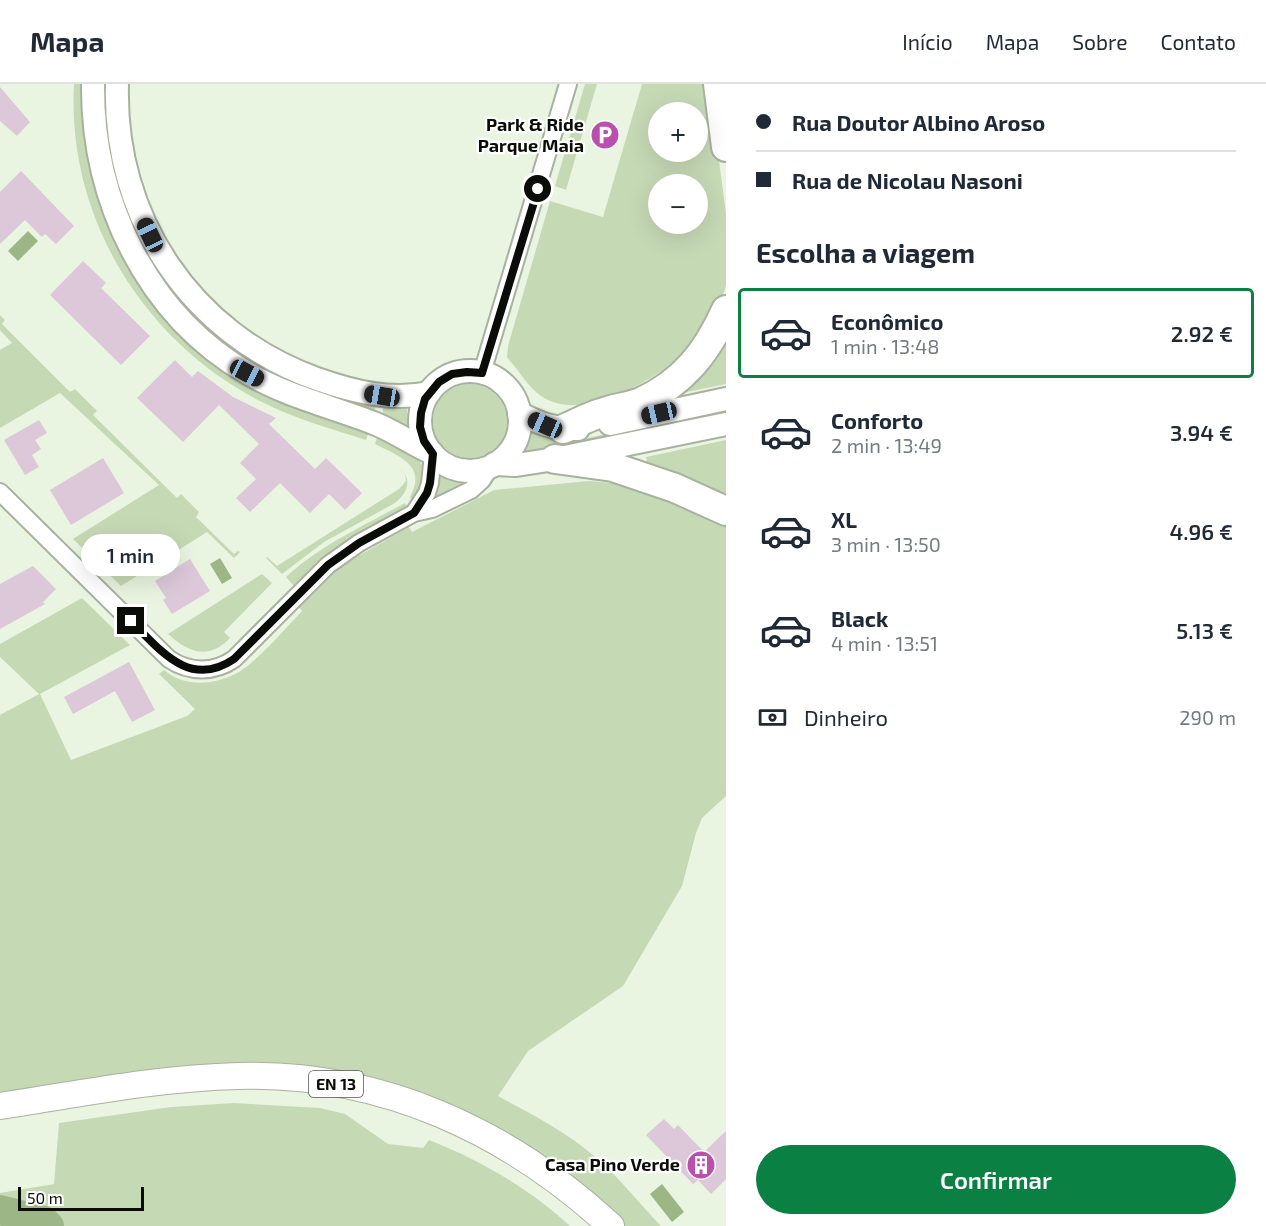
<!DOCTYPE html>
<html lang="pt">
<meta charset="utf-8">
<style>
body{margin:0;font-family:"Exo 2",sans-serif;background:#f6f6f7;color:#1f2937;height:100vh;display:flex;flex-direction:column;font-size:22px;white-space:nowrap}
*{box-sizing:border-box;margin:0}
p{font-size:20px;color:#747a83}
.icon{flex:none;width:33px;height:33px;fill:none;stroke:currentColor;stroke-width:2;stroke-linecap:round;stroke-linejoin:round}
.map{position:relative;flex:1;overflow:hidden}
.drawer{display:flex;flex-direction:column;background:#fff;width:540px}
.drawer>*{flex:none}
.top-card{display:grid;align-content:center;height:132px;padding:0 30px;background:#fff}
.buttons{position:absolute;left:648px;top:18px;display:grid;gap:12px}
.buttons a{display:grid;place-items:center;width:60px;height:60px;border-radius:50%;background:#fff;box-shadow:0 6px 24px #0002;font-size:30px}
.scale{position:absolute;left:18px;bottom:15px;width:126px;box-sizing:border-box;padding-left:6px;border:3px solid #0a0d07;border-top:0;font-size:16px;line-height:21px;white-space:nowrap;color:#0a0d07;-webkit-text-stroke:4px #fff;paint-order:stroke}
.end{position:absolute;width:27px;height:27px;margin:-14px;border:8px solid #0a0d07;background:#fff;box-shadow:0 0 0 3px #fff}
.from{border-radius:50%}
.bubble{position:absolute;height:42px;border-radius:21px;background:#fff;box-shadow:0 6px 24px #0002;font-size:20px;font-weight:600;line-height:42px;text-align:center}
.car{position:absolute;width:18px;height:36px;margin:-18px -9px;border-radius:8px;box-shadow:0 0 4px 2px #0007;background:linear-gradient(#222 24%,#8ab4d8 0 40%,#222 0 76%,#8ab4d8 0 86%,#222 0)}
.top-card b{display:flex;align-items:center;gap:21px;height:57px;font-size:22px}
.top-card b+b{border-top:2px solid #e0e1e3}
.top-card i{width:15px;height:15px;background:#1f2937}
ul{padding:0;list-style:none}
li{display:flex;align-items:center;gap:18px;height:90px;margin:0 12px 9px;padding:0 18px;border:3px solid transparent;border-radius:6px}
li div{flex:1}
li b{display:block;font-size:22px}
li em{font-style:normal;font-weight:600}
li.on{border-color:#0b8043}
li>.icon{width:54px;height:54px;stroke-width:1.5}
h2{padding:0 30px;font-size:27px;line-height:72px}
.pay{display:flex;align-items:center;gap:15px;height:66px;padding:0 30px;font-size:22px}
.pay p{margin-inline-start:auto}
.action{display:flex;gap:12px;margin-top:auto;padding:12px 30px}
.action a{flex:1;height:69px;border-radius:36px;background:#0b8043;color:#fff;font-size:24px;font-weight:600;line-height:69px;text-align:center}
header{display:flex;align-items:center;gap:36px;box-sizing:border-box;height:84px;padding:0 30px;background:#fff;border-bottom:2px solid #e0e1e3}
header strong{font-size:28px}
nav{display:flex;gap:33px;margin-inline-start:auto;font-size:21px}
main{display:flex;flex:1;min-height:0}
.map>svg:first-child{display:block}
.green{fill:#c6d9b5;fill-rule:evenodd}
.water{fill:#9cb785}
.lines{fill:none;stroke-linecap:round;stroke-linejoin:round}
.river{stroke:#9cb785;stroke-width:30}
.building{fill:#dcc8d9}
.street-casing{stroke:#a7b29e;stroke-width:20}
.secondary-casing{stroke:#a7b29e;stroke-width:26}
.primary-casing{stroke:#a7b29e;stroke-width:28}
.highway-casing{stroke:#a7b29e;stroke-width:32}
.street{stroke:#fff;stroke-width:16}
.secondary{stroke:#fff;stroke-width:22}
.primary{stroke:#fff;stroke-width:26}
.highway{stroke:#fff;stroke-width:28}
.route{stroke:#0a0d07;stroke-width:8}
.labels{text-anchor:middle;stroke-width:4.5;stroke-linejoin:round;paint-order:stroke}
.shield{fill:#fff;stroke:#545651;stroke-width:1.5}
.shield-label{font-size:16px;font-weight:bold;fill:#0a0d07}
.poi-label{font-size:18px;font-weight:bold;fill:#0a0d07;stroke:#fff;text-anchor:end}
</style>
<header>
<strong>Mapa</strong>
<nav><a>Início</a><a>Mapa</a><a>Sobre</a><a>Contato</a></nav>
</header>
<main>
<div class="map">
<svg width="726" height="1142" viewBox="0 0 726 1142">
<rect width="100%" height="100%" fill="#e9f5e0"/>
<g class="green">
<path d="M 74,0 L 83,0 L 85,58 L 93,97 L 104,132 L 130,186 L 139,200 L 270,312 L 288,321 L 369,347 L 366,356 C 326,343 284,332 247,310 C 137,247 67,128 74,0 Z"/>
<path d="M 103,0 L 107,0 L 107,38 L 113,74 L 121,108 L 141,154 L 158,184 L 232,262 C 276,294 324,308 376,321 L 374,328 L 271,291 L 230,266 L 198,238 L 167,204 L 130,141 L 108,75 Z"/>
<polygon points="585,0 597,0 566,106 555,102"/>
<path d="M 642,0 L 709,0 L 726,130 L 726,201 C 716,239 695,260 670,289 L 666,284 C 635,305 578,337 541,312 C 528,303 520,288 510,277 L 507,273 L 508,262 L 550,117 L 603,133 ZM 658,28 L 698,28 L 698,68 L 658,68 ZM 658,100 L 698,100 L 698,140 L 658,140 Z"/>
<polygon points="0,231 5,236 2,240 70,308 75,305 97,327 93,331 177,414 181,410 199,428 196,433 234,470 238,467 240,468 234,474 207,448 121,502 73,455 159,401 60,309 0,344 0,266 12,259 0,246"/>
<polygon points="726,243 726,300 677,310"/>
<circle cx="470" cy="337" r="37"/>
<polygon points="384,322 407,325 407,343 382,330"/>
<polygon points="676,336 678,341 558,364 525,367 531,347 582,355"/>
<path d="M 378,351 C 393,360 427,372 425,393 C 424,401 417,411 413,419 L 410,413 C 428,381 398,372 375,360 Z"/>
<polygon points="726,356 726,419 649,386 646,373"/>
<path d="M 400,385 C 413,395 407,410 395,419 L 324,458 L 282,490 L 266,474 L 267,473 L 277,482 L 399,405 L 406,397 L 405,390 Z"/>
<polygon points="436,390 450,397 467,400 425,423"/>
<path d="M 589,397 L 613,399 L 643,410 L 646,402 L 726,437 L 726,712 L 702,734 L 696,749 L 682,802 L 623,902 L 528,967 L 498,1012 C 531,1030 565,1047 593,1071 C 618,1092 638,1118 661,1142 L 623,1142 L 607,1125 L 347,993 L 0,1012 L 0,631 L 39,610 L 0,573 L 0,560 L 82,514 L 130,561 L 40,610 L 71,676 L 187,632 L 195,625 L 159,590 L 164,586 C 185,604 216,601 239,588 C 257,577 286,544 302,527 L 299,523 L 331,490 L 346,479 L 409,443 L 412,448 L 494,406 Z"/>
<path d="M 405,419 L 407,423 C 364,445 327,467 294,502 L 286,493 C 319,462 365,441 405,419 Z"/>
<path d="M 262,490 L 272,499 L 224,548 L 230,554 C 208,577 188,568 168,550 Z"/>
<path d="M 234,1019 L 320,1024 L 345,1030 L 388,1060 L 423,1064 L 429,1056 C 480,1076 530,1105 570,1142 L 0,1142 L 0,1109 L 54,1100 L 59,1039 L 171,1023 Z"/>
</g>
<g class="water">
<polygon points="28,147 38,157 18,177 8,167"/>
<polygon points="220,474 232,494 222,500 210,480"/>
<polygon points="662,1100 684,1128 672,1138 650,1110"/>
</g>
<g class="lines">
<polyline class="river" points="0,1126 44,1137 49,1142"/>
</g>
<g class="building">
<polygon points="0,3 30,38 17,52 0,37"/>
<polygon points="21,87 74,142 56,160 45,150 42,153 25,136 0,160 0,108"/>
<polygon points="83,177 106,199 101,204 150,252 121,281 50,211"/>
<polygon points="175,276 192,293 198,287 233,313 276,334 269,340 315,385 326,374 362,409 345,426 329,410 310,429 280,399 250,428 236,414 256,395 240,379 259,360 219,321 183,358 137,314"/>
<polygon points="39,336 47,349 35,356 41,365 32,371 39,383 25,391 4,356"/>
<polygon points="103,374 124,409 71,441 50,406"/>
<polygon points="190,475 210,507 172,530 163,516 166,514 155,497"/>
<polygon points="33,482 56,505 43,518 45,520 0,545 0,500"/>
<polygon points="129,578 155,626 132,638 115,607 73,630 64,613"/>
<polygon points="664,1035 674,1045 678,1041 704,1068 726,1047 726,1095 711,1110 698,1096 693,1100 646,1051"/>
</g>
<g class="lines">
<g class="street-casing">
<g id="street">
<polyline points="482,289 568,0"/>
<path d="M 0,408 L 169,575 C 190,589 214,589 234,575 L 328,481 L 359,459 L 414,429 L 432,425 L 471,406 L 482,396 L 491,382"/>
<polyline points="414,429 427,409 430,399 433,370"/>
</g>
</g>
<g class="secondary-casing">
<g id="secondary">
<path d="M 93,0 C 92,115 146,231 249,290 C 289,313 333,323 376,340 C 395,348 413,360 432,369"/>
<path d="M 117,0 C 113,134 191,250 317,295 C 354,308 391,317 429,309"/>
<circle cx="470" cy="337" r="50"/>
<path d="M 519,329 C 538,339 556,346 578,345"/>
<polyline points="610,340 726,315"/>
<polyline points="494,380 516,381 555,375 726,340"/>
</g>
</g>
<g class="primary-casing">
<path id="primary" d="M 0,1022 C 79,1010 158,994 238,992 C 381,988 508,1047 611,1142"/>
</g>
<g class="highway-casing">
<g id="highway">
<polyline points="718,0 726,63"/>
<path d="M 563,345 C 575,340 588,333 601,329 C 614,324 628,323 641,318 C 684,298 707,268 726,226"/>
<polyline points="555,375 613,383 675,404 726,427"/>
</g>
</g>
<use href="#street" class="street"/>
<use href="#secondary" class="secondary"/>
<use href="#primary" class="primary"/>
<use href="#highway" class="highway"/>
</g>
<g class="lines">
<path class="route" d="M 131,537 C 161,567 190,605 234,575 L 328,481 L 359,459 L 414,429 L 427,409 L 430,399 L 433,370 L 424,357 L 420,343 L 421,329 L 425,315 L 439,298 L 452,290 L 467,288 L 482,289 L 538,105"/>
</g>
<defs>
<g id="parking-disc" transform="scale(1.5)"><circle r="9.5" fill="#ba4fb0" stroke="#fff"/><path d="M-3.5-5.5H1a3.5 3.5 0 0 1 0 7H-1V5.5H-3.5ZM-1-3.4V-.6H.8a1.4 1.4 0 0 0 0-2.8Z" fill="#fff"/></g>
<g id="building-disc" transform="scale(1.5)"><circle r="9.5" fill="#ba4fb0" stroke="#fff"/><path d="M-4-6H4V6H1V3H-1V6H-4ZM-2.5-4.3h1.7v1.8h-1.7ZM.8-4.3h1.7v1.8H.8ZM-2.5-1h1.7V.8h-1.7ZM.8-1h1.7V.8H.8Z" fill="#fff"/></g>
</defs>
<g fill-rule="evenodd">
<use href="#parking-disc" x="605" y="51"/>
<use href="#building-disc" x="701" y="1081"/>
</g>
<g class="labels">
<rect class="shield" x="309" y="987" width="54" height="26" rx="4.5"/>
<g class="shield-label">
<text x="336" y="1006">EN 13</text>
</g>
<g class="poi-label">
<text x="584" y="47">Park &amp; Ride<tspan x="584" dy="21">Parque Maia</tspan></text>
<text x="680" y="1087">Casa Pino Verde</text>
</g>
</g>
</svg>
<div class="buttons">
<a>+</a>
<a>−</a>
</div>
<div class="scale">50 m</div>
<i class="end from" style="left:538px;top:105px"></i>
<i class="end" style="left:131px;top:537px"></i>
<div class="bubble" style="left:81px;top:450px;width:99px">1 min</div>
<i class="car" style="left:150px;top:151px;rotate:335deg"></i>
<i class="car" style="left:247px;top:289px;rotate:118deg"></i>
<i class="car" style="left:382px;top:312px;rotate:280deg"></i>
<i class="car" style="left:659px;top:329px;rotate:257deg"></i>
<i class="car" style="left:545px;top:341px;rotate:294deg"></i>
</div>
<section class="drawer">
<div class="top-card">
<b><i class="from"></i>Rua Doutor Albino Aroso</b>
<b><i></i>Rua de Nicolau Nasoni</b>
</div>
<h2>Escolha a viagem</h2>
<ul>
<li class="on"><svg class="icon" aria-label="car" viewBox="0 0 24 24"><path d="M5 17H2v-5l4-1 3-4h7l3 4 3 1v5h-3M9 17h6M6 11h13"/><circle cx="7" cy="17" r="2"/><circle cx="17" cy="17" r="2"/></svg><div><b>Econômico</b><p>1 min · 13:48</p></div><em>2.92 €</em></li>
<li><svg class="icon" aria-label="car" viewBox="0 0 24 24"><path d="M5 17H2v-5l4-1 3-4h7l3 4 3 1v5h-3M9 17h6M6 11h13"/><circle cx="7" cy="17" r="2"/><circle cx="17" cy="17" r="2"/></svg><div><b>Conforto</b><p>2 min · 13:49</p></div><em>3.94 €</em></li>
<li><svg class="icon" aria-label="car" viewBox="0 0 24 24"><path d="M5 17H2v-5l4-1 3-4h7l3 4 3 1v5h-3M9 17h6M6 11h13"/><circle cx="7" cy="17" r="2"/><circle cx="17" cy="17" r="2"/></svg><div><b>XL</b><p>3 min · 13:50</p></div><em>4.96 €</em></li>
<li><svg class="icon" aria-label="car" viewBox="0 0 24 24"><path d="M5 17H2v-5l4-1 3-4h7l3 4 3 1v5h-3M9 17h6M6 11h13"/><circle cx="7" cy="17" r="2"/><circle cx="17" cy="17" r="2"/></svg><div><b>Black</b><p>4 min · 13:51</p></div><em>5.13 €</em></li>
</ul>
<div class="pay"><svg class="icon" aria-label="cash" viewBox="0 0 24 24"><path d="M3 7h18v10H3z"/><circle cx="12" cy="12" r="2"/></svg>Dinheiro<p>290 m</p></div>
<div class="action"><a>Confirmar</a></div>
</section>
</main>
